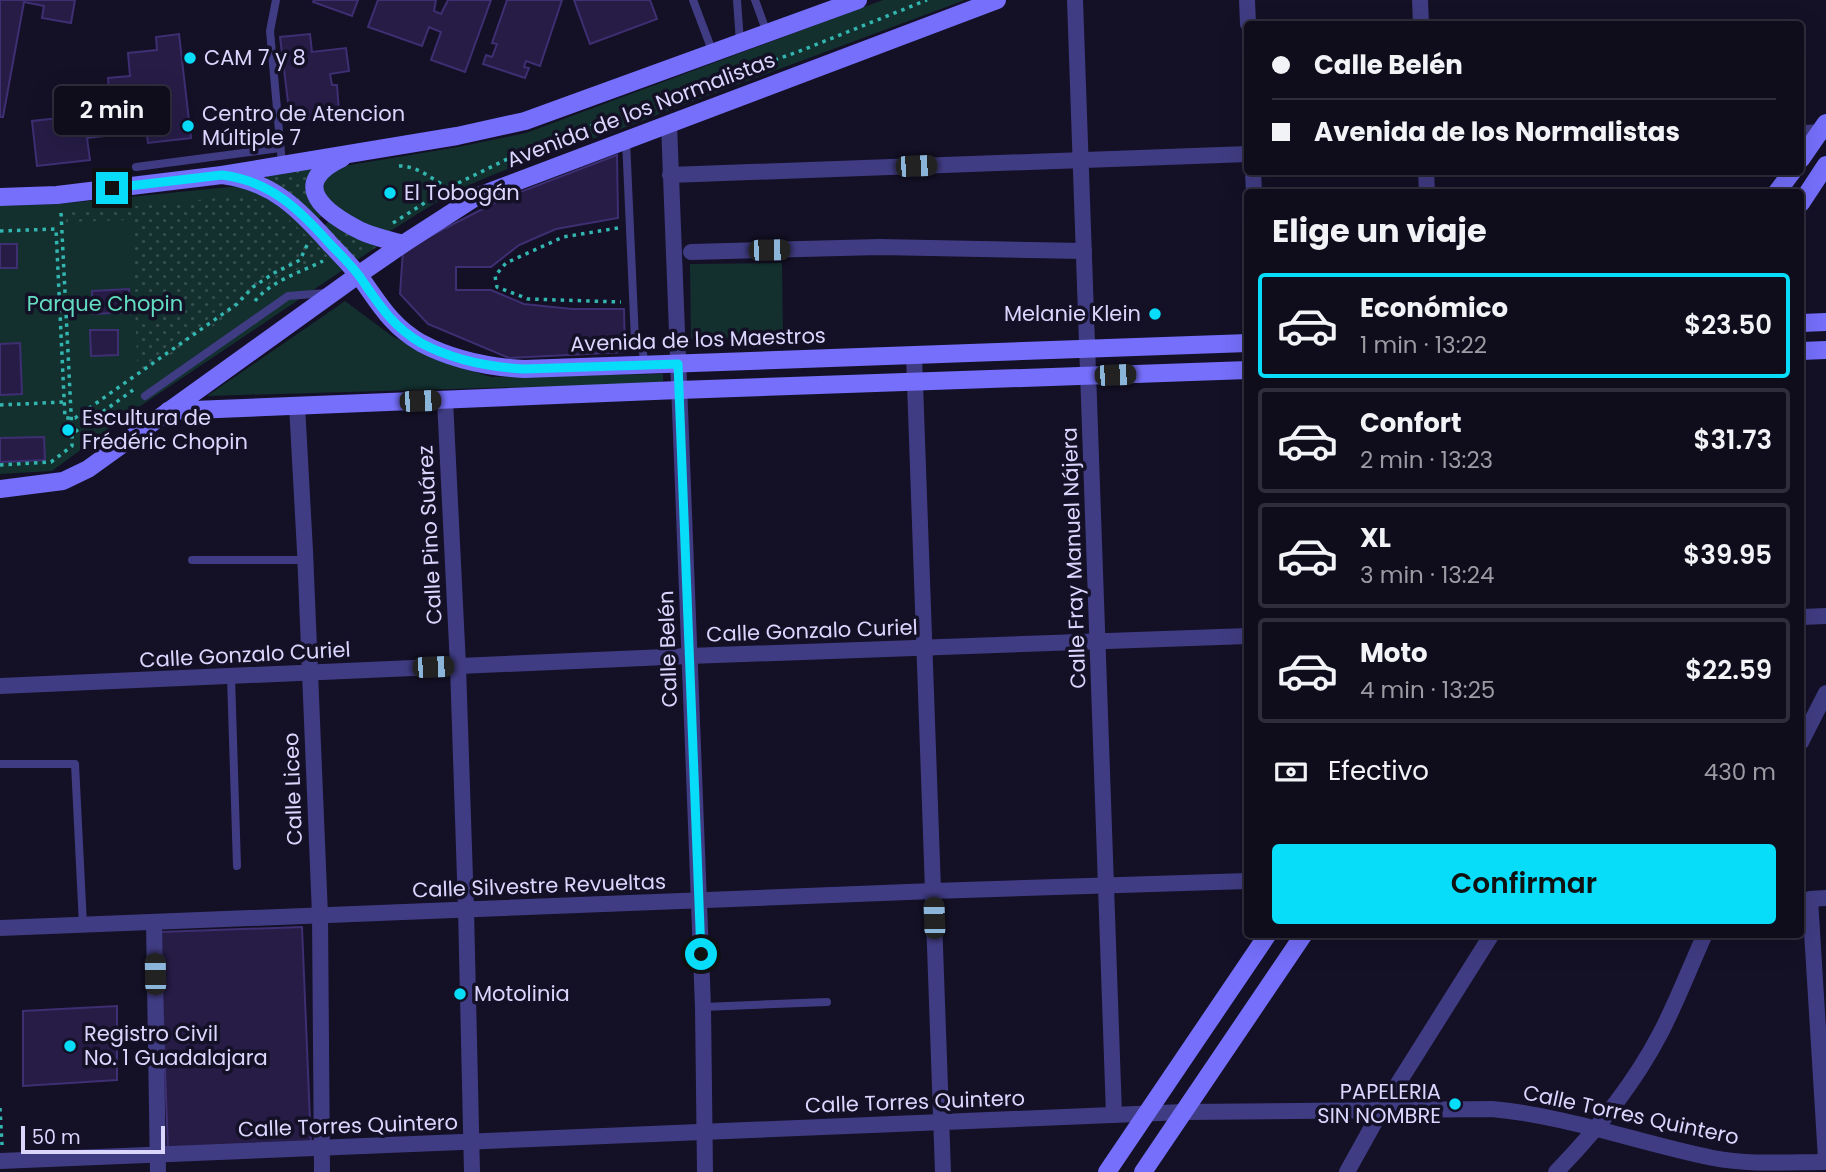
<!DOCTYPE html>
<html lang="es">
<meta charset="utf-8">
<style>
body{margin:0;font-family:Poppins,sans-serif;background:#1d1a29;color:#f1f3f6;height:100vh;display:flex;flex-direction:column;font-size:26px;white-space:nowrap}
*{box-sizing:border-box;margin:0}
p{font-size:23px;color:#9b9ba3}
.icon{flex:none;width:38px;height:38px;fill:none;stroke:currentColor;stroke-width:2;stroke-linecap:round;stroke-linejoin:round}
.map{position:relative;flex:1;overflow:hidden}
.side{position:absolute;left:1244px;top:189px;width:560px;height:749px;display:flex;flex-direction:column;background:#0f0c1c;border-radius:7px;box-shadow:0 7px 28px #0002,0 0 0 2px #2f2c3b}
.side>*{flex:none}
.guide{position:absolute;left:1244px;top:21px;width:560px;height:154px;border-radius:7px;box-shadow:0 7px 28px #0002,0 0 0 2px #2f2c3b;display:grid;align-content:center;height:154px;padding:0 28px;background:#0f0c1c}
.scale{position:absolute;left:21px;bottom:18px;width:144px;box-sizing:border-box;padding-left:7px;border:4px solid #dbd6fe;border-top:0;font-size:19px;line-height:24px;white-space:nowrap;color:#dbd6fe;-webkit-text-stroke:5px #141026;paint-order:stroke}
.end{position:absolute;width:32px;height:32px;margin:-16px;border:9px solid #07dcf9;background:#111;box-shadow:0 0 0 4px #111}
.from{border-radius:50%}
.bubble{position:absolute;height:49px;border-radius:7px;background:#0f0c1c;box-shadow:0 7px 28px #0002,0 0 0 2px #2f2c3b;font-size:23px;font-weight:600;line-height:49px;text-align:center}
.car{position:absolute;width:21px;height:42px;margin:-21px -10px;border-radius:9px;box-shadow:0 0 5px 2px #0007;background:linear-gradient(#222 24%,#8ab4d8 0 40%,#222 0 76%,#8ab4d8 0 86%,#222 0)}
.guide b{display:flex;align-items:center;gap:24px;height:66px;font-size:26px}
.guide b+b{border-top:2px solid #2f2c3b}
.guide i{width:18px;height:18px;background:#f1f3f6}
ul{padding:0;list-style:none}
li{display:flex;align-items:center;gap:21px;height:105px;margin:0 14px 10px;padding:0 14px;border:4px solid #2f2c3b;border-radius:7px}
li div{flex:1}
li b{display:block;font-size:26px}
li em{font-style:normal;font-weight:600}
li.on{border-color:#07dcf9}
li>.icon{width:63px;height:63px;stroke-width:1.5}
h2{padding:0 28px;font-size:32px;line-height:84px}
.pay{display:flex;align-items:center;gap:18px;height:77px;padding:0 28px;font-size:26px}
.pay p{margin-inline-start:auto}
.primary-button{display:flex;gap:14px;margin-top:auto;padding:14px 28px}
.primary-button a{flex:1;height:80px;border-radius:7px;background:#07dcf9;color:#111;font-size:28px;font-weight:600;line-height:80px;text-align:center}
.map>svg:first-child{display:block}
.park{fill:#13302f}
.garden{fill:url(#garden-dots)}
.building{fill:#261c46;stroke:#3d2f72;stroke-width:2}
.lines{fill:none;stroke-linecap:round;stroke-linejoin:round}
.path{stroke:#33b5b0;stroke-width:3.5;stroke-dasharray:3.5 5;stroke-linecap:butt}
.lane{stroke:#403c83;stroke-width:8}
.street{stroke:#403c83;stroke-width:16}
.secondary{stroke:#756ffb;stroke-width:18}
.route{stroke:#07dcf9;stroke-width:9}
.poi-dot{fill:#07dcf9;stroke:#141026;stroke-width:2.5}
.labels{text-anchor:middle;stroke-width:7;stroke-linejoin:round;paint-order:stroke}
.poi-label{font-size:21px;fill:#dbd6fe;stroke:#141026;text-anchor:start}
.street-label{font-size:21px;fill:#dbd6fe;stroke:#141026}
.park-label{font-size:21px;fill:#63ddc1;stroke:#141026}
</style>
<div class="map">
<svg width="1826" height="1172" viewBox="0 0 1826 1172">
<defs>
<pattern id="garden-dots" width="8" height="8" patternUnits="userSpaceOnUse" patternTransform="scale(1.75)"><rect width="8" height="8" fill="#13302f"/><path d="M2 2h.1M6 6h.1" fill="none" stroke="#354d4e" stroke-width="1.8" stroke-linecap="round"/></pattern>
</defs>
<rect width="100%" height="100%" fill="#141026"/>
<g class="park">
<path d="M 883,0 L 965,0 L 667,111 C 602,138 532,157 467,186 C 440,199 414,216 389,232 L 358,223 L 327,201 L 321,183 L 338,167 L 458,147 L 526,133 Z"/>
<polygon points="229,187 248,187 280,204 346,268 139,407 52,471 0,474 0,206 58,204"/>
<polygon points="782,263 783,337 691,339 690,264"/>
<polygon points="345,301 392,336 435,359 491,377 663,374 663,383 207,396"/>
</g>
<g class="garden">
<path d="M 313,167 C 301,188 307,199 323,214 L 317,221 L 266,181 L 267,173 Z"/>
<path d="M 248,195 L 284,215 L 328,256 C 299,269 269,279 248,303 L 138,377 L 131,220 L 66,222 L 66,213 Z"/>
<polygon points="330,220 381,244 357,260 324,226"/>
</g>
<g class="building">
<polygon points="0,0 75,0 71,23 42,18 44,6 24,2 3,117 0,117"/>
<polygon points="314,0 358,0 352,16 313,2"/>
<polygon points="378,0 436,0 434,11 441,14 448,0 491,0 465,72 431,60 441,32 429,27 422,46 368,27"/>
<polygon points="507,0 562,0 540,66 526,61 524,67 529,68 525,78 483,64 486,55 492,57 497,44 492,43"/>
<polygon points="574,0 650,0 657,19 590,44"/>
<polygon points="179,34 191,138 148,143 145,119 103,124 104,136 87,138 90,160 37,166 32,121 78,116 77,104 93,103 92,92 109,90 108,78 130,76 128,53 157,50 156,37"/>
<polygon points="310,34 312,52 346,48 349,71 330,74 332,85 337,85 339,112 327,114 328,117 303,120 302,116 290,118 280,37"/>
<polygon points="617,155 618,218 556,229 519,245 491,267 456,267 456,290 491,290 524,304 572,309 624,309 625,352 509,358 428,324 400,294 403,250 502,199"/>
<rect x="0" y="244" width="17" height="24"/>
<polygon points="129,289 130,312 93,314 92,291"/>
<polygon points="90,330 118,330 118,355 91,356"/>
<polygon points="20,343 22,394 0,395 0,344"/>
<polygon points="44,437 45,460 0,462 0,438"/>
<polygon points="302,927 311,1145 168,1151 160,932"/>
<polygon points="117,1006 117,1080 23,1086 23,1011"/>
</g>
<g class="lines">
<g class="path">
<path d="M 399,166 C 416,165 434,180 448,188"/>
<polyline points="61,213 72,432"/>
<polyline points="393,223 448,188 534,146 800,51 927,0"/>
<polyline points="618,228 563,237 506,263 495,276 497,287 528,299 621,302"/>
<polyline points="0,231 56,229 65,418 75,418 237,304 253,287 274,273 300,260 308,243"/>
<path d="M 255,301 C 271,281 301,272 323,261"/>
<polyline points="0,405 64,402"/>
<polyline points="0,465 51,462 72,446 72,434 133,390"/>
<polyline points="0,1108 2,1145"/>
</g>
<g class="lane">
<polyline points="276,0 270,31 282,164"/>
<polyline points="693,0 713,53"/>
<polyline points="737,0 740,42"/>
<polyline points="755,0 767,33"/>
<polyline points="626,140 635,340 643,352 644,364"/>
<polyline points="136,167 280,148"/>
<polyline points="145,396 288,296 326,293"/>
<polyline points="192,560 305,560"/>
<polyline points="231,677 237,866"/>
<polyline points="0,764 75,764 83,925"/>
<polyline points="703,1007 827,1002"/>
</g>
<g class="street">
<polyline points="1075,0 1114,1115"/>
<polyline points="1247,0 1248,24"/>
<polyline points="1420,0 1421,24"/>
<polyline points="669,124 703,1007 705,1172"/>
<polyline points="1801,133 1826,132"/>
<polyline points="1253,172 1254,192"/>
<polyline points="1426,172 1427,192"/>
<polyline points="670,175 1248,154"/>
<polyline points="691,252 880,247 1084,251"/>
<polyline points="914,355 943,1172"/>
<polyline points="445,400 458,666 466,909 472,1172"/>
<polyline points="297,405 305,551 320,915 322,1172"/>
<polyline points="1801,617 1826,616"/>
<polyline points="0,686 689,656 1248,636"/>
<polyline points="1801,742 1826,693"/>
<polyline points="1826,898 1810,899 1826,1159"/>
<polyline points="154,922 158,1172"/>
<polyline points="0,928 933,891 1248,881"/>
<path d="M 0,1161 L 1184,1112 L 1492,1109 C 1568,1116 1639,1143 1713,1158 C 1750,1165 1789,1162 1826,1162"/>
<polyline points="1347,1172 1382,1109 1492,934"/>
<path d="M 1556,1172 C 1595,1132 1635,1082 1660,1034 C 1677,1002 1690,967 1705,934"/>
</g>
<g class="secondary">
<path d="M 342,158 C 287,184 325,213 361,231 C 374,237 389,240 403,244"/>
<polyline points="1801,159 1826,123"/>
<path d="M 222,175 C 272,181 299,209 331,245 C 341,255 351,266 360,277 C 379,303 391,326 421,343 C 453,360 488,367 524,369 L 1248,343"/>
<polyline points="1777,192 1792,172"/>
<polyline points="0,197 57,195 222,175 457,136 525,121 858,0"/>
<polyline points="1801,203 1826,165"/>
<polyline points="1801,323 1826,322"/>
<polyline points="1801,351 1826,350"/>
<polyline points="168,411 679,390 1248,370"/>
<polyline points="0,489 63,481 88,469 358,275 403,244 476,197 997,0"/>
<polyline points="1107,1172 1268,934"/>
<polyline points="1143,1172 1304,934"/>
</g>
</g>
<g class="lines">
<path class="route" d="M 112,188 L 222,175 C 271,181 300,210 331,245 C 341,255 352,266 360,277 C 378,303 392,326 421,343 C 453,360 488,367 524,369 L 678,364 L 701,954"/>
</g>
<g class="poi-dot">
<circle cx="190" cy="58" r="7"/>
<circle cx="188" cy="126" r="7"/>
<circle cx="390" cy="193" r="7"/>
<circle cx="1155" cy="314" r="7"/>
<circle cx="68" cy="430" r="7"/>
<circle cx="460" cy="994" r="7"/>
<circle cx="70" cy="1046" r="7"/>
<circle cx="1455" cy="1104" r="7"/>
</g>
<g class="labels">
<g class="poi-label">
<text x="204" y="65">CAM 7 y 8</text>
<text x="202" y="121">Centro de Atencion<tspan x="202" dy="24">Múltiple 7</tspan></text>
<text x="404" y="200">El Tobogán</text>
<text x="1141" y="321" text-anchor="end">Melanie Klein</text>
<text x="82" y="425">Escultura de<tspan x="82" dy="24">Frédéric Chopin</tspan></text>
<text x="474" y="1001">Motolinia</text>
<text x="84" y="1041">Registro Civil<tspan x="84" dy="24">No. 1 Guadalajara</tspan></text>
<text x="1441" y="1099" text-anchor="end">PAPELERIA<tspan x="1441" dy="24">SIN NOMBRE</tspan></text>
</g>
<g class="street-label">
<text transform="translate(641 110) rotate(-21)" y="7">Avenida de los Normalistas</text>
<text transform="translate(698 340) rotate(-2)" y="7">Avenida de los Maestros</text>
<text transform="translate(430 535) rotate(-93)" y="7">Calle Pino Suárez</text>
<text transform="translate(1074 558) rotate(-92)" y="7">Calle Fray Manuel Nájera</text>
<text transform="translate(812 631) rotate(-2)" y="7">Calle Gonzalo Curiel</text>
<text transform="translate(668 649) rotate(-92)" y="7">Calle Belén</text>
<text transform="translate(245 655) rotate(-3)" y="7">Calle Gonzalo Curiel</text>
<text transform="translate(293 789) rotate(-92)" y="7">Calle Liceo</text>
<text transform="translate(539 886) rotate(-2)" y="7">Calle Silvestre Revueltas</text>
<text transform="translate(915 1102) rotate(-2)" y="7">Calle Torres Quintero</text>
<text transform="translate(1631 1115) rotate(12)" y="7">Calle Torres Quintero</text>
<text transform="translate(348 1126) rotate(-2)" y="7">Calle Torres Quintero</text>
</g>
<g class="park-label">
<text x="105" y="311">Parque Chopin</text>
</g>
</g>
</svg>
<div class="scale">50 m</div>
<i class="end from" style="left:701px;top:954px"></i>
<i class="end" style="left:112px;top:188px"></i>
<div class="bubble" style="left:54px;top:86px;width:116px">2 min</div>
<i class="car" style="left:916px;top:166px;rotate:88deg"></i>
<i class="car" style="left:769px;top:250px;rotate:89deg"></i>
<i class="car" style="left:1115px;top:375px;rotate:88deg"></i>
<i class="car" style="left:420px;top:401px;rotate:88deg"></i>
<i class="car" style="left:433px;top:667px;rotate:88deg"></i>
<i class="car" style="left:934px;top:918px;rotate:358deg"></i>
<i class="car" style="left:155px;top:974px;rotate:359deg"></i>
<div class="guide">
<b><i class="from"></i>Calle Belén</b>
<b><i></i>Avenida de los Normalistas</b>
</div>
<section class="side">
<h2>Elige un viaje</h2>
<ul>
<li class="on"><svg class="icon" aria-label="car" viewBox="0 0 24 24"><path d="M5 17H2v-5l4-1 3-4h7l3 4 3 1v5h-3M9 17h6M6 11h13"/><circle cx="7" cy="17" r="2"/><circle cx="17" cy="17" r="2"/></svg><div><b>Económico</b><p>1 min · 13:22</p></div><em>$23.50</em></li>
<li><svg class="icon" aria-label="car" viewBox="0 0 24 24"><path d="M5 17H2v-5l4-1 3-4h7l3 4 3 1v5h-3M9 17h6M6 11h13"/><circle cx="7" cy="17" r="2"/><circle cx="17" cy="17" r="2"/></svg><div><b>Confort</b><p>2 min · 13:23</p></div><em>$31.73</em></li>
<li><svg class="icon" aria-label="car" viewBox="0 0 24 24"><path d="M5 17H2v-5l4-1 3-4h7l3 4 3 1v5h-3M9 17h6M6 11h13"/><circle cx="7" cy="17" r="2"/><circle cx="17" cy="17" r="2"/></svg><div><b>XL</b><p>3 min · 13:24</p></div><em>$39.95</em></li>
<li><svg class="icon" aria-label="car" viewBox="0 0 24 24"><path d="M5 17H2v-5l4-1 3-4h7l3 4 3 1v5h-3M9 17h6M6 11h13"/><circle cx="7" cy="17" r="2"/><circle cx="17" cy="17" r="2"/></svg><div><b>Moto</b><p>4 min · 13:25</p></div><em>$22.59</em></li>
</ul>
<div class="pay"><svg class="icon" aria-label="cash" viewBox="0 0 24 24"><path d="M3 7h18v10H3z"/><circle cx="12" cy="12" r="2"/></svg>Efectivo<p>430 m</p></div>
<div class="primary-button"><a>Confirmar</a></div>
</section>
</div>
